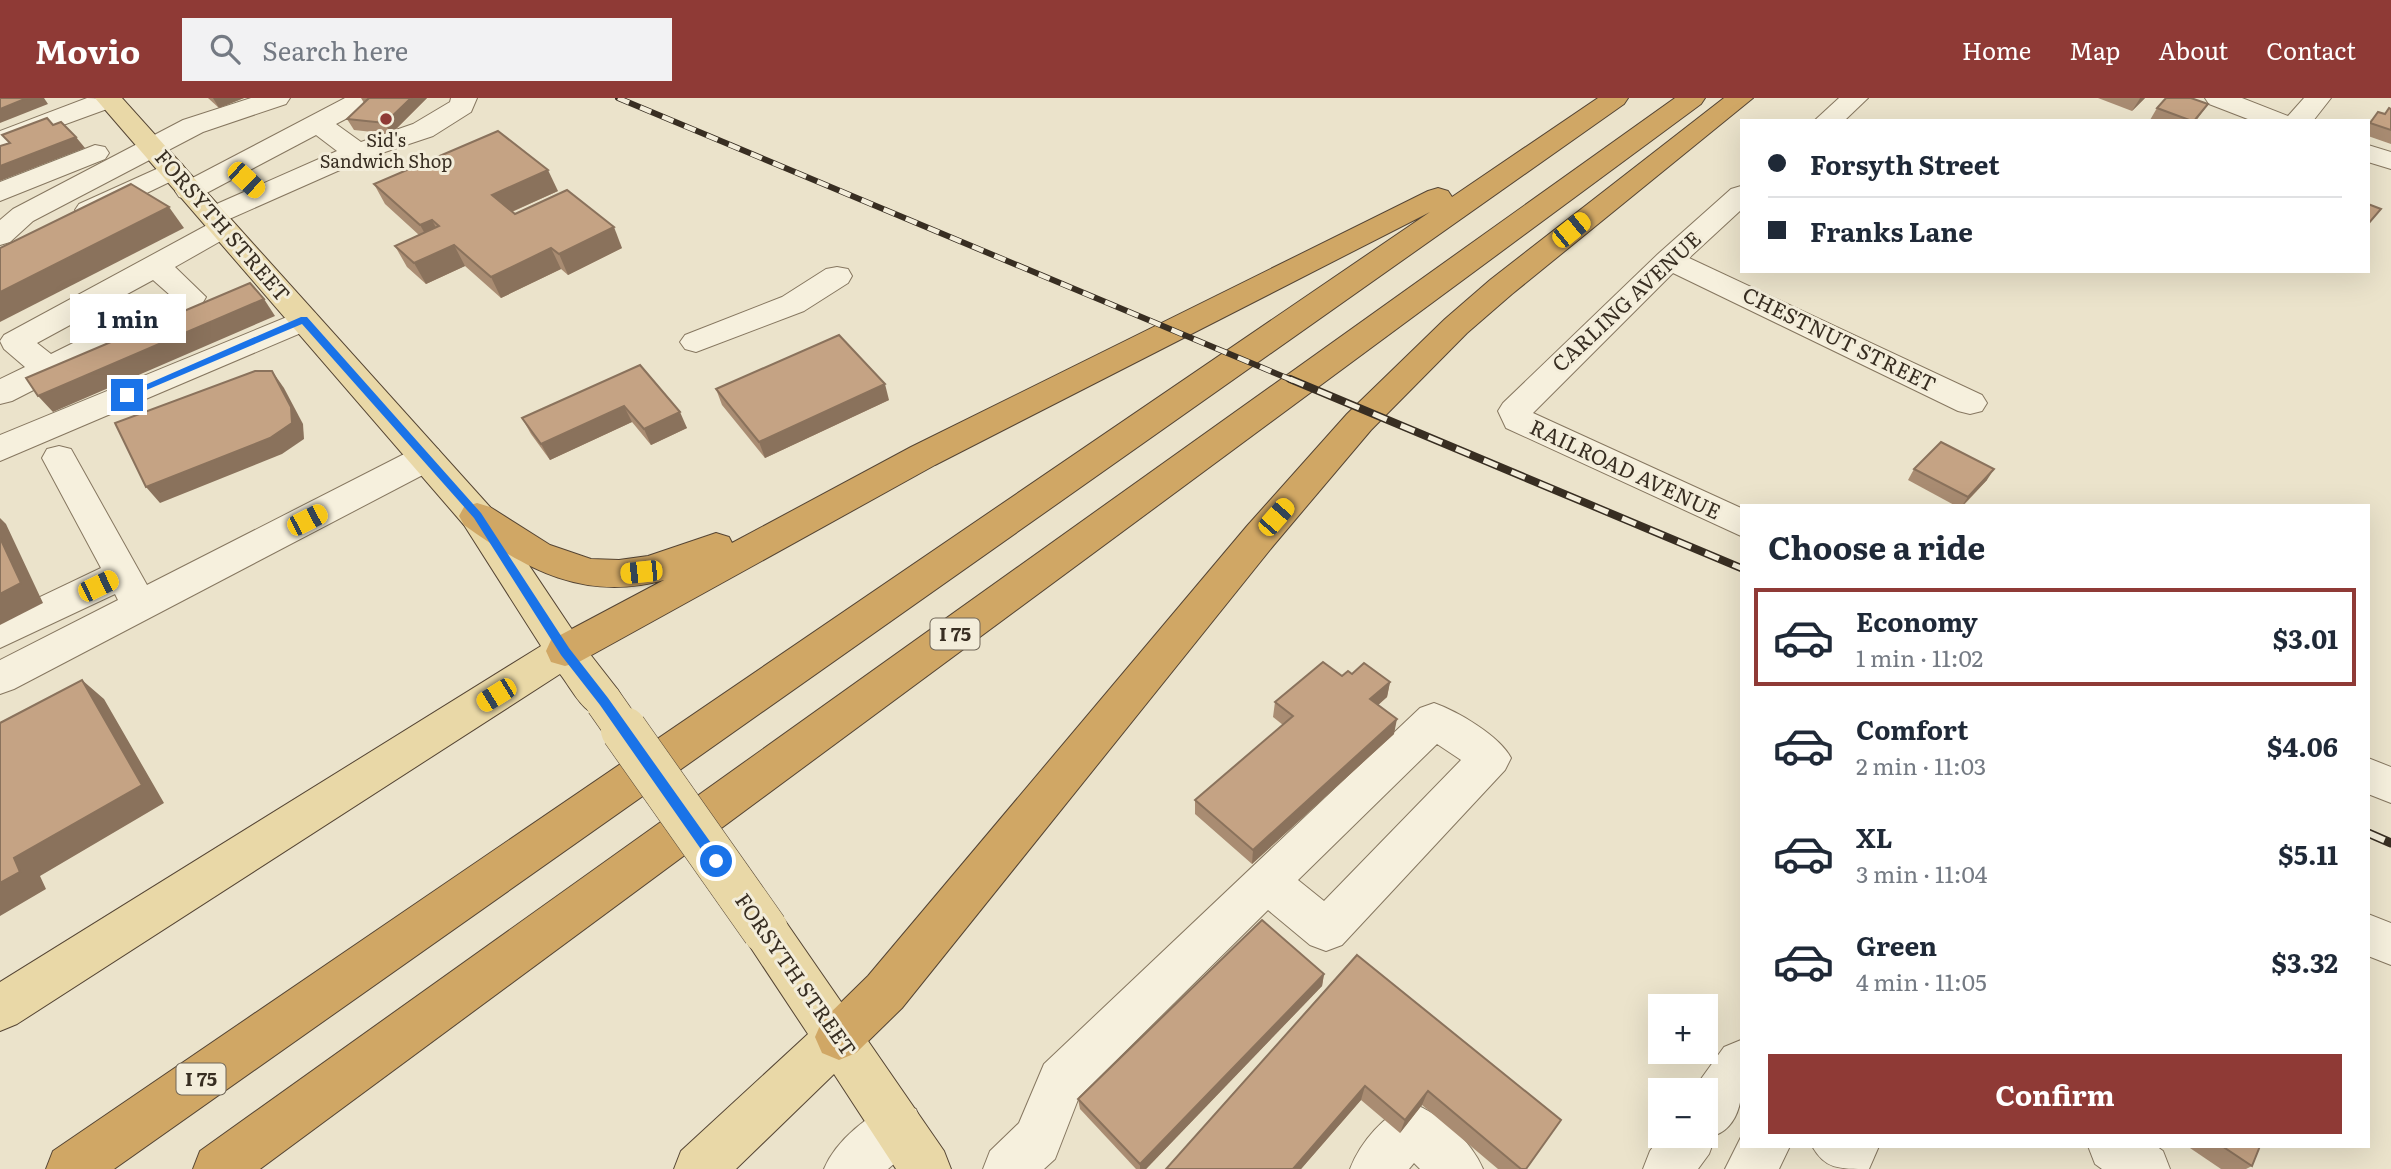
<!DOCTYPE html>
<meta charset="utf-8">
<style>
body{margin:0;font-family:Literata,serif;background:#f2f2f3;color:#1f2937;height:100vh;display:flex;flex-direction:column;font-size:26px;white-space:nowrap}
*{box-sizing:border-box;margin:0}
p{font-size:23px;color:#747a83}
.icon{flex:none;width:38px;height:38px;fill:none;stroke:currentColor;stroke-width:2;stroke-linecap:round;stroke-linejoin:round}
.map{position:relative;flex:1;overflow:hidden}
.details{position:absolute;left:1740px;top:406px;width:630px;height:644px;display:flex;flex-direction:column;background:#fff;border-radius:0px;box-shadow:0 7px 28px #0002}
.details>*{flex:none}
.guide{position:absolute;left:1740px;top:21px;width:630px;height:154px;border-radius:0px;box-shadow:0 7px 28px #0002;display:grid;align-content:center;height:154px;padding:0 28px;background:#fff}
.tools{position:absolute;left:1648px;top:896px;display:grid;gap:14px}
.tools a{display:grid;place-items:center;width:70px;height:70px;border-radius:0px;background:#fff;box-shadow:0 7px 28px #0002;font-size:35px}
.end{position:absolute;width:32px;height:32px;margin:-16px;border:9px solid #1a73e8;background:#fff;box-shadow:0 0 0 4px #fff}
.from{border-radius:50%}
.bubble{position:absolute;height:49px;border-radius:0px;background:#fff;box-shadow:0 7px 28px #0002;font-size:23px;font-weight:700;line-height:49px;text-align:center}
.car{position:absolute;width:21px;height:42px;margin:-21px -10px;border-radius:9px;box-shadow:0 0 5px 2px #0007;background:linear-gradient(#f5c518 24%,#345 0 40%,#f5c518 0 76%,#345 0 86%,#f5c518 0)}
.guide b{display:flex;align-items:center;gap:24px;height:66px;font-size:26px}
.guide b+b{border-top:2px solid #e0e1e3}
.guide i{width:18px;height:18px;background:#1f2937}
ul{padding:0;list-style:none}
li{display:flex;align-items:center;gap:21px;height:98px;margin:0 14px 10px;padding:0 14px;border:4px solid transparent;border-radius:0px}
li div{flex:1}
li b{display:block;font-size:26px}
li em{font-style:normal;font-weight:700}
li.on{border-color:#8f3a36}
li>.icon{width:63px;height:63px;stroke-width:1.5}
h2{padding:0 28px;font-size:32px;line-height:84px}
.cta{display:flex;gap:14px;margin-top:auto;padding:14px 28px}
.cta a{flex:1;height:80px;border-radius:0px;background:#8f3a36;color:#fff;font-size:28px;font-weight:700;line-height:80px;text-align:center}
header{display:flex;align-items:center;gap:42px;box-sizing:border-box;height:98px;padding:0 35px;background:#8f3a36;color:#fff}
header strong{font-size:33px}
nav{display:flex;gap:38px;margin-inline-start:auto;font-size:24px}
.search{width:490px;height:63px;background:#f2f2f3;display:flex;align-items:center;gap:18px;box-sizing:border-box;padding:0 24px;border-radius:0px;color:#747a83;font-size:26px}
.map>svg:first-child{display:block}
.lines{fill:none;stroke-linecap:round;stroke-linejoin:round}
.minor-casing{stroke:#867760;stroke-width:2}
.major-casing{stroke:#554534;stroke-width:2}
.highway-casing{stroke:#554534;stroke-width:2}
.minor{fill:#f6f0dd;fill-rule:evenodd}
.major{fill:#e9d8a7;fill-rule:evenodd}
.highway{fill:#d0a765;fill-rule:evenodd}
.rail-far2-casing{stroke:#382e22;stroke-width:6}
.rail-far1-casing{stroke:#382e22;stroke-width:8}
.rail-casing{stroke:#382e22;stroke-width:9}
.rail-far2{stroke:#f3edda;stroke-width:4.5;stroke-dasharray:12;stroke-linecap:butt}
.rail-far1{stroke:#f3edda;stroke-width:5;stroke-dasharray:15;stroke-linecap:butt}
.rail{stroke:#f3edda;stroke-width:6;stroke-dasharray:18;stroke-linecap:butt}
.major-bridge-far1-casing{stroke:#554534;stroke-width:38;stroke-linecap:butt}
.major-bridge-casing{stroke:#554534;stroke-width:47;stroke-linecap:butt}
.major-bridge-far1{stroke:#e9d8a7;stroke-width:37}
.major-bridge{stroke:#e9d8a7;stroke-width:46}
.wall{fill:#a98c72}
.shaded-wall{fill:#8a725c}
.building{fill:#c5a384;stroke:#8a725c;stroke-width:2}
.route{fill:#1a73e8}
.poi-dot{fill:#8f3a36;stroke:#f3edda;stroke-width:2.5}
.labels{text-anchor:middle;stroke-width:6;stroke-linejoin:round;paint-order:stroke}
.far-poi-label{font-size:18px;fill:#382e22;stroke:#f3edda}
.shield{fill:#f3edda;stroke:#706759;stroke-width:2}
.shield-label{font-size:19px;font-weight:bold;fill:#382e22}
.street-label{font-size:21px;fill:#382e22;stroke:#f3edda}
</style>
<header>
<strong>Movio</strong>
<div class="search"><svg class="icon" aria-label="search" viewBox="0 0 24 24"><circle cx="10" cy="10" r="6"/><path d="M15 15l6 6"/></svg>Search here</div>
<nav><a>Home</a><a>Map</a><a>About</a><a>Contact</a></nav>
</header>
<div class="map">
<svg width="2391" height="1071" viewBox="0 0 2391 1071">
<rect width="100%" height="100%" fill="#ebe3cb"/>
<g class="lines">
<g class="minor-casing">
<g id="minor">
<polygon points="87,0 122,1 118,7 0,50 0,33"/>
<polygon points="251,0 290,0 286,6 203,34 33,123 10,144 0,147 0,122 13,111 183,22"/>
<path d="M 345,0 L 378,0 L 374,6 L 336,26 L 361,44 L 413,26 L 450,4 L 451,0 L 477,0 L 471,14 L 433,38 L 367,60 L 227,122 L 233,124 L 238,130 L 233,136 L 175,169 L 206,199 L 202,206 L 12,303 L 0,306 L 0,281 L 25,269 L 4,251 L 0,243 L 4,237 L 209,126 L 203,124 L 199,118 L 203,112 L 337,53 L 316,37 L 199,99 L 189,102 L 179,99 L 175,93 L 179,87 ZM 153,182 L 170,197 L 51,256 L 37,245 Z"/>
<polygon points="1839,0 1868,0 1844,23 1814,23"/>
<polygon points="2205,0 2242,0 2288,18 2304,0 2331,0 2313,23 2253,23 2209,6"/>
<polygon points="95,47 105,49 109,55 105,61 0,103 0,84"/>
<polygon points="2368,47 2391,54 2391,71 2368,64"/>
<polygon points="172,64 182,66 186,72 182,78 99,118 89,121 79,118 75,112 79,106"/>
<polygon points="1741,88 1741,112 1689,160 1982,297 1987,305 1982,313 1970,316 1958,313 1673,175 1533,315 1741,410 1741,438 1506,330 1498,313 1503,305 1658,156 1731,91"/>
<polygon points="837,169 848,171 852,178 848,185 804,213 696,254 685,251 680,244 685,237 782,199 826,171"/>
<polygon points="304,212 315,215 320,222 315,229 0,363 0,337"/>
<polygon points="59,348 71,351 147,487 414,351 426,348 438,351 443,360 438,369 14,591 0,596 0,562 118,502 115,496 0,550 0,518 101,470 42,360 47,351"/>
<path d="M 1434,605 C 1457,613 1500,638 1511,660 L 1505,672 L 1342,847 L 1326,853 L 1310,847 L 1268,812 L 1079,999 L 1055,1061 L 1044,1071 L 983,1071 L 990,1053 L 1019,1025 L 1044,966 L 1420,610 ZM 1437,646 L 1461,662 L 1324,803 L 1298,782 Z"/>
<polygon points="2368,660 2391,669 2391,705 2368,696"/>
<polygon points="2368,816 2391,825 2391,867 2368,858"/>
<path d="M 1741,942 C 1742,972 1750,1023 1716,1037 L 1709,1056 L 1698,1071 L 1643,1071 L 1650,1053 L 1661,1038 L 1706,1038 L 1706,992 L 1693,992 L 1724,949 Z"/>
<path d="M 898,1004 L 916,1011 L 923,1029 L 916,1047 L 888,1071 L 824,1071 C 836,1042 869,1016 898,1004 Z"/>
<path d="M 1412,1005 C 1441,1017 1471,1042 1483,1071 L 1420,1071 L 1414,1065 L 1409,1071 L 1350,1071 C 1361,1043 1384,1017 1412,1005 Z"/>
<polygon points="1741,1039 1741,1048 1790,1048 1779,1071 1725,1071"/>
<path d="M 1812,1048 L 1879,1048 L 1869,1071 C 1838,1071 1825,1071 1812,1048 Z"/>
<polygon points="2088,1048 2156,1048 2163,1053 2170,1071 2102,1071 2095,1066"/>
</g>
</g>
<g class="major-casing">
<g id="major">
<path d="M 95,0 L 122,0 L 490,409 L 579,542 L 618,592 L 624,604 L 618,616 C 586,626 577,598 560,576 L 17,926 L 0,933 L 0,884 L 541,548 L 464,427 Z"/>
<polygon points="765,811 781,817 944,1053 951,1071 896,1071 834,976 736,1071 674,1071 681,1053 808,936 749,847 742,832 749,817"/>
</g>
</g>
<g class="highway-casing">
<g id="highway">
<path d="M 1598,0 L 1628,0 L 1624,6 L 114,1071 L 46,1071 L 53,1053 L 1430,114 L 935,367 L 579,564 L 565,568 L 551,564 L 546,553 L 551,542 L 664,482 C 585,504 527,472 464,427 L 459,418 L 464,409 L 477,405 L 490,409 L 550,447 L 591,461 L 619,462 L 648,458 L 716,435 L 729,439 L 732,445 L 911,349 L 1428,93 L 1438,90 L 1448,93 L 1452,99 Z"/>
<polygon points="1675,0 1705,0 1701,6 260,1071 193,1071 200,1053"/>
<polygon points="1724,0 1753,0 1512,196 1467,235 1371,332 1273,448 902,910 856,955 839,962 822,955 815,939 822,923 868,878 1247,428 1347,316 1445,221 1490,182"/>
</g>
</g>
<use href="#minor" class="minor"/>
<use href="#major" class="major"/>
<use href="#highway" class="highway"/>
<g class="rail-far2-casing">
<polyline id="rail-far2" points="618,0 1294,283"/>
</g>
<g class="rail-far1-casing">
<polyline id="rail-far1" points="1290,281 1741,470"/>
</g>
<g class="rail-casing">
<polyline id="rail" points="2368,735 2391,745"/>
</g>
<use href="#rail-far2" class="rail-far2"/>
<use href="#rail-far1" class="rail-far1"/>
<use href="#rail" class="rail"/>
<g class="major-bridge-far1-casing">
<polyline id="major-bridge-far1" points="604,604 625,634"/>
</g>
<g class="major-bridge-casing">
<polyline id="major-bridge" points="624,632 765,832"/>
</g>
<use href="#major-bridge-far1" class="major-bridge-far1"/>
<use href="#major-bridge" class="major-bridge"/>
</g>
<g class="wall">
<polygon points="208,0 244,0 219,10"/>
<polygon points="361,0 427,0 391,36 354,32 347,21 364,5"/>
<polygon points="2098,0 2145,0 2132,13"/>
<polygon points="2208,6 2196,23 2153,23 2150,22 2157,10"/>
<polygon points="2391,11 2391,46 2368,38 2368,28 2378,14 2384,16"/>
<polygon points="374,86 558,93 512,114 515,116 622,150 568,177 561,171 501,200 465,168 426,186 407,169 395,148 419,137 385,106"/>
<polygon points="640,267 687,330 651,347 632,324 550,362 531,336 522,320"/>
<polygon points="716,291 889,302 765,360 722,307"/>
<polygon points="1914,371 1987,382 1963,408 1956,408 1908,382"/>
<polygon points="1352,576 1390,584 1387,599 1378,607 1394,636 1252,766 1195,716 1195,702 1283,627 1273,619 1275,604 1342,578"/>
<polygon points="1357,857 1527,1071 1498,1071 1422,1007 1400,1035 1361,1002 1301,1071 1166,1071"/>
<polygon points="1324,876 1322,888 1146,1071 1136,1071 1080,1011 1078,1001"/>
<polygon points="2187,1048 2260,1048 2252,1068 2246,1071 2221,1071"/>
</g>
<g class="shaded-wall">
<polygon points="27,0 44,0 48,6 0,25 0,11"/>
<polygon points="213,0 244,0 219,10"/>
<polygon points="411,0 427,0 391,36 385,25"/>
<polygon points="2140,0 2145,0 2132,13 2139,2"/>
<polygon points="76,39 85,50 0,83 0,68"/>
<polygon points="548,72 558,93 502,118 492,97"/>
<polygon points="169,109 184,130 0,224 0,194"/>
<polygon points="432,122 443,143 432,148 420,127"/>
<polygon points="614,129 622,150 568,177 559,156"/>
<polygon points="454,147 465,168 426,186 414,165"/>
<polygon points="551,150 561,171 501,200 491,179"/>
<polygon points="264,201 275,218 53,314 38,298"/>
<polygon points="272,273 284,290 303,326 304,341 282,356 160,405 146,389"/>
<polygon points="885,286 889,302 765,360 759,344"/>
<polygon points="624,308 632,324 550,362 541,346"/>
<polygon points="680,314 687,330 651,347 644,331"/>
<polygon points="1994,371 1987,382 1962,408 1968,399"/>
<polygon points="0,420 6,426 43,505 0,527"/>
<polygon points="82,582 104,601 164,705 40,778 46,791 0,818 0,785 14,760"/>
<polygon points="1390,584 1387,599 1368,616 1370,601"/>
<polygon points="1397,621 1394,636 1252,766 1253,752"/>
<polygon points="1324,876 1322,888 1146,1071 1140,1071 1140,1066"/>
<polygon points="1365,988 1361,1002 1301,1071 1293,1071"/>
<polygon points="1428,993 1422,1007 1400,1035 1405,1022"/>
</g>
<g class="building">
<polygon points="0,0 27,0 0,11"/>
<polygon points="369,0 411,0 385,25 347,21"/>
<polygon points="2166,0 2191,0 2208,6 2194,23 2192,23 2157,10"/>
<polygon points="2389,10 2391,11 2391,32 2370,25 2378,14 2385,16"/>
<polygon points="47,20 53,27 61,24 76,39 0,68 0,48 10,45 2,37"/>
<polygon points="498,33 548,72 492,97 515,116 567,92 614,129 559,156 551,150 491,179 454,147 414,165 395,148 439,128 432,122 420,127 374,86"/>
<polygon points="131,86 169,109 0,194 0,150"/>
<polygon points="2368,106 2381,111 2368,126"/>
<polygon points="250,185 264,201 38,298 26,280"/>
<polygon points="839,237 885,286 759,344 716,291"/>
<polygon points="640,267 680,314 644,331 624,308 541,346 522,320"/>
<polygon points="255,273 272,273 291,309 292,325 270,340 146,389 115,325"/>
<polygon points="1941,344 1994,371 1968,399 1914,371"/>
<polygon points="0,440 21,485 0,496"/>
<polygon points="1323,564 1342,578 1348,573 1352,576 1364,565 1390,584 1370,601 1397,621 1253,752 1195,702 1293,618 1275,604"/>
<polygon points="82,582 142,687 14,760 20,774 0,785 0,625"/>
<polygon points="1262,822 1324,876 1140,1066 1078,1001"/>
<polygon points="1357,857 1561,1022 1526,1071 1521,1071 1428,993 1405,1022 1365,988 1293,1071 1166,1071"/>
<polygon points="2222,1048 2260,1048 2252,1068"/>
</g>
<polygon class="route" points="301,219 307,219 481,415 569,550 608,600 721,759 721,767 712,767 600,607 561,557 474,420 302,226 130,299 122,297"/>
<circle class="poi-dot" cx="386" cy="21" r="7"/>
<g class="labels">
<g class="far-poi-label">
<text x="386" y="49">Sid's<tspan x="386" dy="21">Sandwich Shop</tspan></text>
</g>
<g class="shield">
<rect x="930.5" y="520.5" width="49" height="31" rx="5"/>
<rect x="176.5" y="965.5" width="49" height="31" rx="5"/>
</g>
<g class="shield-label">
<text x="955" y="543">I 75</text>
<text x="201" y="988">I 75</text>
</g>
<g class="street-label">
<text transform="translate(222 128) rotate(49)" y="7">FORSYTH STREET</text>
<text transform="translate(1627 204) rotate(-43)" y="7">CARLING AVENUE</text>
<text transform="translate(1839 242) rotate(26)" y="7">CHESTNUT STREET</text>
<text transform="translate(1625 372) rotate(25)" y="7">RAILROAD AVENUE</text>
<text transform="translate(795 877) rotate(55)" y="7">FORSYTH STREET</text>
</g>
</g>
</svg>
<div class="tools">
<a>+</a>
<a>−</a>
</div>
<i class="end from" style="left:716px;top:763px"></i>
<i class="end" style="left:127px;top:297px"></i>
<div class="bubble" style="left:70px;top:196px;width:116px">1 min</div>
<i class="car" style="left:246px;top:82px;rotate:133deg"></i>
<i class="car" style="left:1571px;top:132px;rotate:51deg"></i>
<i class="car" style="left:1276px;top:419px;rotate:41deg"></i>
<i class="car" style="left:307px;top:422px;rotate:63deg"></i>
<i class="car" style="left:641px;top:474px;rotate:264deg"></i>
<i class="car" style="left:98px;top:488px;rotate:64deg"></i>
<i class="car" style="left:496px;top:597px;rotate:238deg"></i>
<div class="guide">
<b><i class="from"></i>Forsyth Street</b>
<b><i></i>Franks Lane</b>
</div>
<section class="details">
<h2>Choose a ride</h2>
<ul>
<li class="on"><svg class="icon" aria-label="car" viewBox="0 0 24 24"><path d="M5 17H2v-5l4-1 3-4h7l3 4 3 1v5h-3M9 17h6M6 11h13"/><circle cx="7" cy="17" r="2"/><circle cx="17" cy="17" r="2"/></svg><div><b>Economy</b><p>1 min · 11:02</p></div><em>$3.01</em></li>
<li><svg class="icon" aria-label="car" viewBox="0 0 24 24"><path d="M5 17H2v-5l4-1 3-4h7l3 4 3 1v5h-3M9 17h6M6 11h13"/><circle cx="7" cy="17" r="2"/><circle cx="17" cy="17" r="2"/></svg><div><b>Comfort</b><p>2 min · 11:03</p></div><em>$4.06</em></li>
<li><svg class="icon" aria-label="car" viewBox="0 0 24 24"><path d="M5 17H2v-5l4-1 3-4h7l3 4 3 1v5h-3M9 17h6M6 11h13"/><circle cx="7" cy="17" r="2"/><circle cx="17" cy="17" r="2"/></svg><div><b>XL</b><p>3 min · 11:04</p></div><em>$5.11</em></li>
<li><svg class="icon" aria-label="car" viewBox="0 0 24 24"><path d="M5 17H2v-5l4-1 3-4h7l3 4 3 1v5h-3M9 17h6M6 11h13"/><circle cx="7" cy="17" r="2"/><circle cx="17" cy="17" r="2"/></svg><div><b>Green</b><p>4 min · 11:05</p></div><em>$3.32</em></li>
</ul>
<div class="cta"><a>Confirm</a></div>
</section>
</div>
